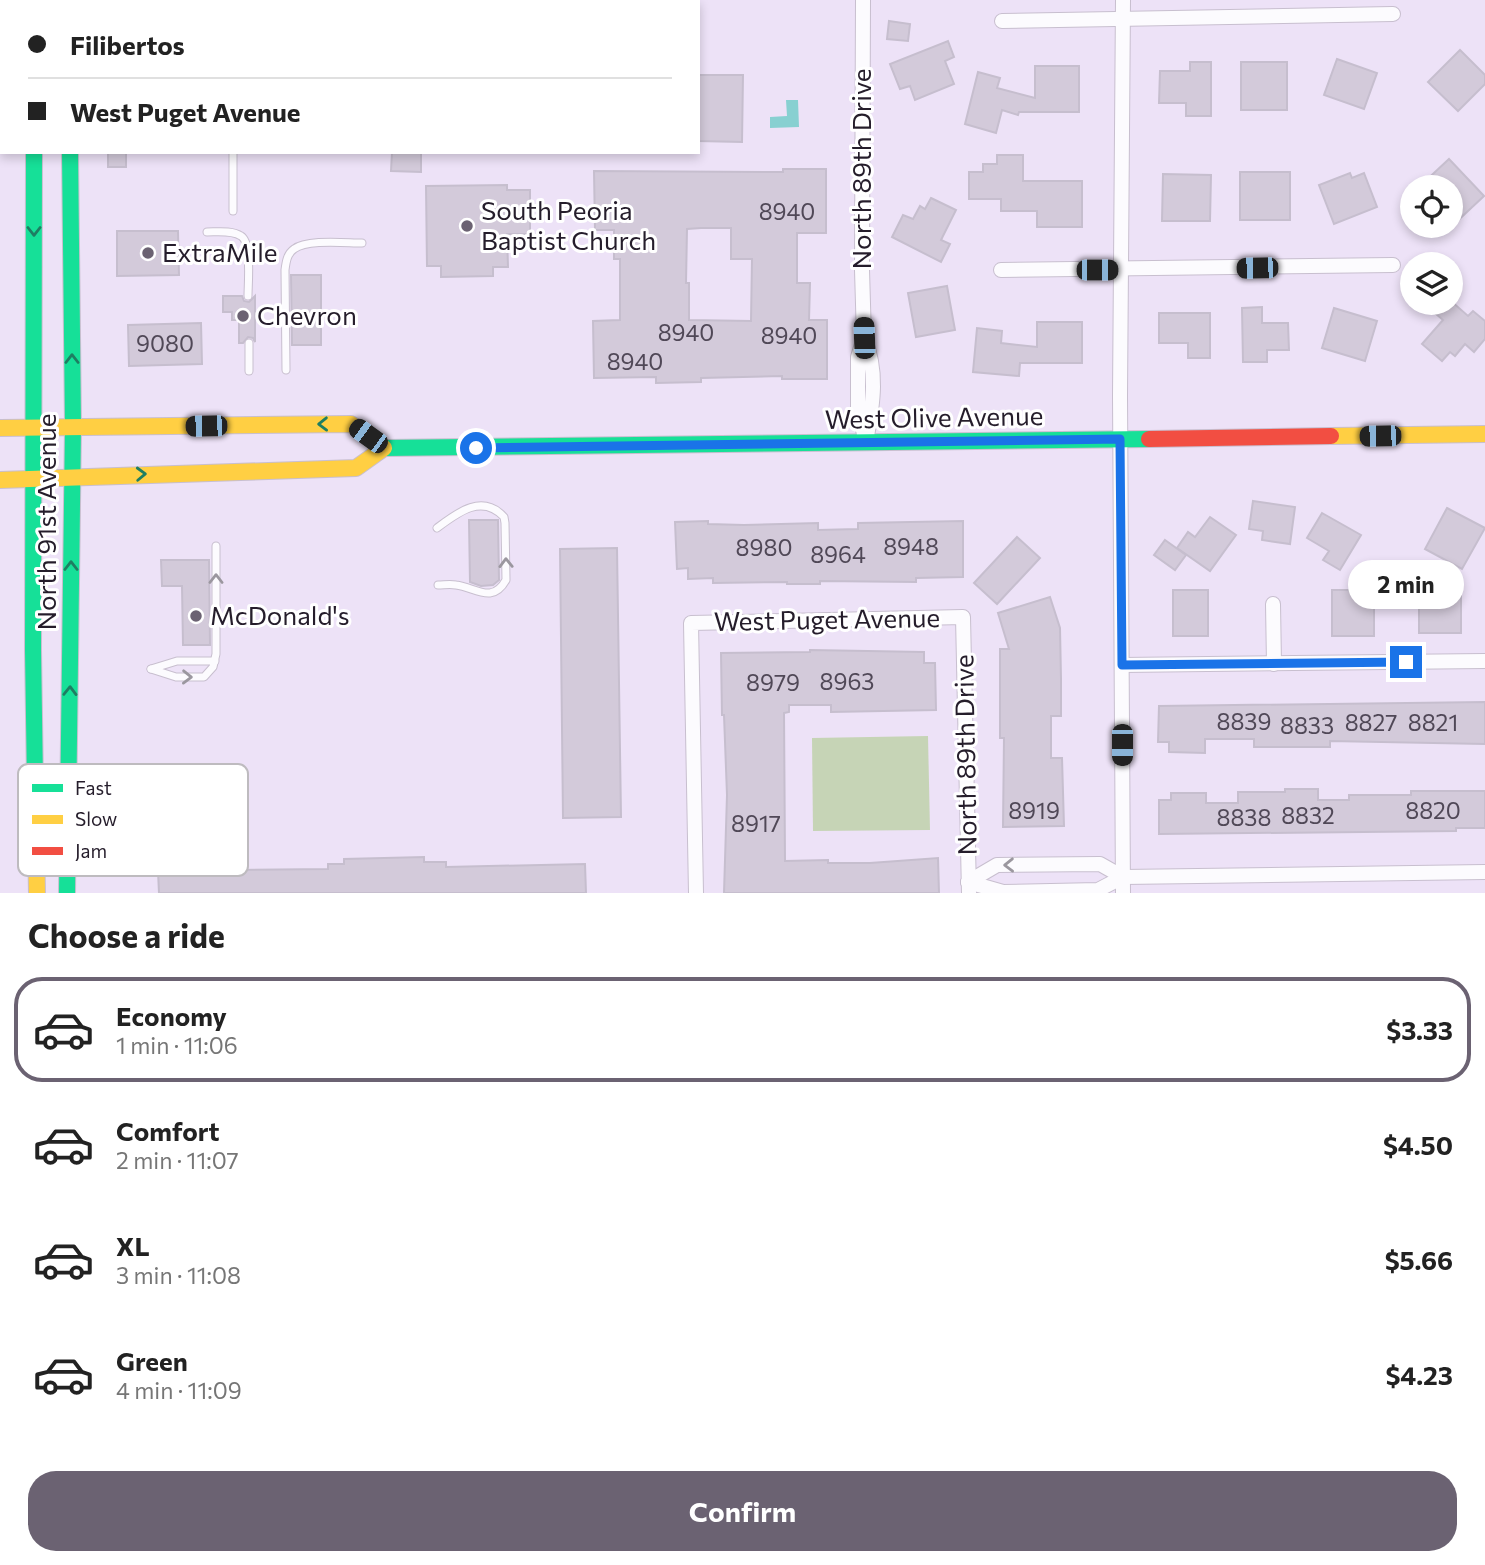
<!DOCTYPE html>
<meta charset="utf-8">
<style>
body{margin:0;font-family:Commissioner,sans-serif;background:#f2f2f2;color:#222;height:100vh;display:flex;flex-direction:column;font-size:26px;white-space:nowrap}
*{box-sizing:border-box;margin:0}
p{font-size:23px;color:#767676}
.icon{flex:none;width:38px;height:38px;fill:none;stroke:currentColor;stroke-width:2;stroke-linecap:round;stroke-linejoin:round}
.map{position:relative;height:893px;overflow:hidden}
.panel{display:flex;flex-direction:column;background:#fff;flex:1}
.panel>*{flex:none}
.banner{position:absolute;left:0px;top:0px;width:700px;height:154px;box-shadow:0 4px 10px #0003;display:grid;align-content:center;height:154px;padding:0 28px;background:#fff}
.tools{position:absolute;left:1400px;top:175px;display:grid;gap:14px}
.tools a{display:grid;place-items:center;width:63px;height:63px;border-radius:50%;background:#fff;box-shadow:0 4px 10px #0003;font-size:35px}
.end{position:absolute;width:32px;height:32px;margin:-16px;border:9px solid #1a73e8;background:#fff;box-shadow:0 0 0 4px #fff}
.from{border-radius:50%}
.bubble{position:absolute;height:49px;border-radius:24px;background:#fff;box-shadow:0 4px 10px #0003;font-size:23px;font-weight:700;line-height:49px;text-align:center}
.car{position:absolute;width:21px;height:42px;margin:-21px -10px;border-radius:9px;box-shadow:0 0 5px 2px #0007;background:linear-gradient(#222 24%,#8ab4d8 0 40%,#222 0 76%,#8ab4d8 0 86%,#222 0)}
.banner b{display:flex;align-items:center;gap:24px;height:66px;font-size:26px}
.banner b+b{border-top:2px solid #e0e0e0}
.banner i{width:18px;height:18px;background:#222}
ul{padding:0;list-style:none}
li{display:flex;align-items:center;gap:21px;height:105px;margin:0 14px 10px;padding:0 14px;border:4px solid transparent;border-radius:28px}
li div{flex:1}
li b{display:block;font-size:26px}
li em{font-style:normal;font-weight:700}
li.on{border-color:#6b6272}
li>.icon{width:63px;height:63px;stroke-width:1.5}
h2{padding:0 28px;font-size:32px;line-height:84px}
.primary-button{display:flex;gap:14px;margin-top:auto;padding:14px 28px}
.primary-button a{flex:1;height:80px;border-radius:28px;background:#6b6272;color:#fff;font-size:28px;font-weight:700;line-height:80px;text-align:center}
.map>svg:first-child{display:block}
.green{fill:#c6d4b6}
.water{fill:#88d0d1}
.building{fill:#d3cada;stroke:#c6bece;stroke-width:2;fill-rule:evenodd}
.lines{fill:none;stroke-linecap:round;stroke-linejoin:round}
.lane-casing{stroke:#c8bfcf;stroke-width:9}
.street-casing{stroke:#c8bfcf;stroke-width:16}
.fast-casing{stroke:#c8bfcf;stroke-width:18}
.slow-casing{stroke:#c8bfcf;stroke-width:18}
.jam-casing{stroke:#c8bfcf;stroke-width:18}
.lane{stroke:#fcfbfe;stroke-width:7}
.street{stroke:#fcfbfe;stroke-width:14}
.fast{stroke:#16e098;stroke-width:16}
.slow{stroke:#ffcf43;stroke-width:16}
.jam{stroke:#f24e42;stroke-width:16}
.oneway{stroke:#1e7e62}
.oneway2{stroke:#9b979f}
.route{stroke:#1a73e8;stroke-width:9}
.poi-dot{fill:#6b6272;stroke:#fff;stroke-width:2.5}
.labels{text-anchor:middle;stroke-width:6;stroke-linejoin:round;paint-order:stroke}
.number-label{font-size:23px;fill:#504857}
.street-label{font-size:26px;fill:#251d2b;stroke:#fff}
.poi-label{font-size:26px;fill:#251d2b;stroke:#fff;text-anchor:start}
.key{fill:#fff;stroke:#bebbbf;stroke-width:2}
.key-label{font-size:19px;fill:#251d2b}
</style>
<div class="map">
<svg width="1485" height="893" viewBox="0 0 1485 893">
<rect width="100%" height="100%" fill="#ede2f7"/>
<polygon class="green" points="928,736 930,830 813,831 812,738"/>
<polygon class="water" points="786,100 798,100 799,127 770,128 770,117 787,116"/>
<g class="building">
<polygon points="889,21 910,24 908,41 887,39"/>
<polygon points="948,41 954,57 945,61 954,84 915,100 910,86 900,89 890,64"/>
<polygon points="1460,50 1485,75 1485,84 1458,111 1428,82"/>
<polygon points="1337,59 1377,73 1364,109 1324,95"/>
<polygon points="1190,62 1211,62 1211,116 1186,116 1186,103 1159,103 1160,71 1190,71"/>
<rect x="1241" y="62" width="46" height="48"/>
<polygon points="1035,66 1079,66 1079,112 1019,112 1018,115 1002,110 996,133 965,124 978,72 1000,78 997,88 1035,98"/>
<polygon points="699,75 743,75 742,142 698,141"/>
<rect x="108" y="152" width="18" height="15"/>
<polygon points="392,152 421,152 421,172 391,171"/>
<polygon points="997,155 1023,155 1023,181 1082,181 1082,227 1037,227 1037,211 1001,211 1001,199 969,199 969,172 983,172 983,164 997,164"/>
<polygon points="1449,159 1484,196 1451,227 1451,187 1419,187"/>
<path d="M 783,169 L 826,169 L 826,233 L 797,233 L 797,283 L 810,283 L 809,320 L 827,320 L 827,379 L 782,379 L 782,376 L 701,378 L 701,382 L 656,383 L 656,377 L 594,378 L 593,321 L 620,320 L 620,259 L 614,259 L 614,230 L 595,230 L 594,171 L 783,172 ZM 701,228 L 731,228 L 731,259 L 752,259 L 751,321 L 689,320 L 689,283 L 686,283 L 687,229 Z"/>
<rect x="1240" y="172" width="50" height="48"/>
<polygon points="1350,173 1352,178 1364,173 1377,207 1334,224 1319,185"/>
<polygon points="1163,174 1211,175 1210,221 1162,221"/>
<polygon points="507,185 507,190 530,190 530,234 507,234 508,267 493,267 493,276 441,277 441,266 427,266 426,186"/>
<polygon points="931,198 956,210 941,240 950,244 941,262 892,237 903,215 913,219 920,206 925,209"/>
<polygon points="117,231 178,231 179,275 117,276"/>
<polygon points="291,275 321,275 321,345 292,345"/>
<polygon points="947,286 955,330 916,337 908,293"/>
<polygon points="223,296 242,296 244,301 249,302 255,296 255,342 253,338 248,337 243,343 239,343 239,320 232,320 232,312 223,312"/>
<polygon points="1451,301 1468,316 1473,311 1485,321 1485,339 1474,352 1465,344 1455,356 1450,352 1442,361 1422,344 1443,320 1436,314 1446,303"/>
<polygon points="1262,307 1262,323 1288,323 1289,350 1267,350 1267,362 1243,362 1242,308"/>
<polygon points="1334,308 1377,321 1365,361 1322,348"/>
<polygon points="1159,313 1210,313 1210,358 1188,358 1188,343 1159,343"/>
<polygon points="1037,322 1082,322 1082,363 1020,363 1019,376 973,372 977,328 1002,331 1001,343 1037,347"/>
<polygon points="201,323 202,364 129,366 128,325"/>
<polygon points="1253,501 1295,507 1290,544 1262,540 1263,531 1249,529"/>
<polygon points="1447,508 1485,528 1462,569 1425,549"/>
<polygon points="1322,513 1361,535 1340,570 1323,560 1329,551 1307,538"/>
<polygon points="1210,517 1236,535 1210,571 1177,548 1188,532 1195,537"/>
<polygon points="469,520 498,520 499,580 493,585 481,586 470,582"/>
<polygon points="708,521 708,524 744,525 818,523 818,530 858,529 858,523 963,521 963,577 916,578 916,582 820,581 820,584 787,584 787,582 713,583 713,578 688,579 688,568 677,569 675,522"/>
<polygon points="1017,537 1040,558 997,604 974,583"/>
<polygon points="1165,540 1186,555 1175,570 1154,555"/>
<polygon points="617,548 621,817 563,818 560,549"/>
<polygon points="161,560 209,560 210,645 183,645 182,586 162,586"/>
<rect x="1419" y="586" width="42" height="47"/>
<rect x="1173" y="590" width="35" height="46"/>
<rect x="1332" y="590" width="42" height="46"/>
<polygon points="1050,597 1060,628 1061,679 1061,716 1051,716 1051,758 1062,758 1064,826 1003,827 1004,738 1000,738 1000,649 1009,649 998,613"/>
<polygon points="810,650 924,652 924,663 935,663 936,710 831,712 831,705 789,705 789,712 784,713 785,861 828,860 828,863 870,863 938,858 939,893 724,893 727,795 724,715 722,715 721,653 810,652"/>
<polygon points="1485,702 1485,744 1330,741 1330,747 1254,747 1254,739 1205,739 1205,753 1169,752 1169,742 1158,742 1159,706"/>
<polygon points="1285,789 1318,789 1318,800 1349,800 1349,795 1411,795 1411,791 1485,791 1485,828 1456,828 1456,831 1159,834 1159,800 1171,800 1171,793 1206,793 1206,803 1238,803 1238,792 1285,792"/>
<polygon points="424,857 424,862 446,862 446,867 585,864 586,893 159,893 158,871 328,869 328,864 344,864 344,859"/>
</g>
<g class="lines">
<g class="lane-casing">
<g id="lane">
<polyline points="124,0 124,2"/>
<polyline points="231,0 231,2"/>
<polyline points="233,152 233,211"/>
<path d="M 207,232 C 217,232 232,230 241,236 C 252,242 248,283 248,296"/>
<polyline points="249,343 249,371"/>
<path d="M 286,370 L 285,270 C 286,262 287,254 294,249 C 307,239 345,243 362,243"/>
<path d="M 437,528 C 457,513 482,493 504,517 L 505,523 L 506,580 C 492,605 475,587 456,585 C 450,584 444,585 438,585"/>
<polyline points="151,669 176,677 204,677 213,667 216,654 216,546"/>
<polyline points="151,669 177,661 215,661"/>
</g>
</g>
<g class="street-casing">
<g id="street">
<polyline points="863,0 862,270 864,338 858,357 858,408 866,443"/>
<polyline points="1123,0 1120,396 1123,893"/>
<polyline points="1002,21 1393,14"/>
<polyline points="1001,270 1393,265"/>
<path d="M 864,338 C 878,370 873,403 867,436"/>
<polyline points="1273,604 1274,664"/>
<polyline points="1122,665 1485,661"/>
<polyline points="968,882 1003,892 1098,890 1123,877 1485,872"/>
<polyline points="968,882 997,865 1100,864 1123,877"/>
<polyline points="696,893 691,623 963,617 969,893"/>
</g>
</g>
<g class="fast-casing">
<g id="fast">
<polyline points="35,0 35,2"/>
<polyline points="68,0 68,2"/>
<polyline points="34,152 33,650 35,782"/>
<polyline points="361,431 384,448 1149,439"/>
<polyline points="67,893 73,427 70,152"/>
</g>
</g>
<g class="slow-casing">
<g id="slow">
<polyline points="0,428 351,424 361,431"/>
<polyline points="1331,436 1485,434"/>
<polyline points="0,480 356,468 384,448"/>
<polyline points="35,782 37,893"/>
</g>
</g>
<g class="jam-casing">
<polyline id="jam" points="1149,439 1331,436"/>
</g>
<use href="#lane" class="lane"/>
<use href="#street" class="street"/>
<use href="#fast" class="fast"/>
<use href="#slow" class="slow"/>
<use href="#jam" class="jam"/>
</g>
<defs><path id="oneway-chevron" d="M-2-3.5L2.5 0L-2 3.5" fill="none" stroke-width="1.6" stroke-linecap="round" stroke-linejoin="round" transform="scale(1.75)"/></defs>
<g class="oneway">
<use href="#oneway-chevron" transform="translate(34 231) rotate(90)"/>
<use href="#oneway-chevron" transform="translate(72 359) rotate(-90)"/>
<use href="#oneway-chevron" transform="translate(323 424) rotate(179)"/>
<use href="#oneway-chevron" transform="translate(141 474) rotate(-2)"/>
<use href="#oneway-chevron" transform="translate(71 566) rotate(-90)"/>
<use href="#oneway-chevron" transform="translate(70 691) rotate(-89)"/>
</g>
<g class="oneway2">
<use href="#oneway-chevron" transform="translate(506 563) rotate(-91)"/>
<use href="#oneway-chevron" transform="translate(216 579) rotate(-90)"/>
<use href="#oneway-chevron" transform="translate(187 677) rotate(1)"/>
<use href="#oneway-chevron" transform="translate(1009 865) rotate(179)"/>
</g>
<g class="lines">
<polyline class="route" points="476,448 1120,439 1122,665 1406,662"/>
</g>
<g class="poi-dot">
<circle cx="467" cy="226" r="7"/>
<circle cx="148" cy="253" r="7"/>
<circle cx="243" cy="316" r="7"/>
<circle cx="196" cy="616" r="7"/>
</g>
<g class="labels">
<g class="number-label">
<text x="787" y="220">8940</text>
<text x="686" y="341">8940</text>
<text x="789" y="344">8940</text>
<text x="165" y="352">9080</text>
<text x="635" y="370">8940</text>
<text x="911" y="555">8948</text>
<text x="764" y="556">8980</text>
<text x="838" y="563">8964</text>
<text x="847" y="690">8963</text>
<text x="773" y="691">8979</text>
<text x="1244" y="730">8839</text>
<text x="1371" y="731">8827</text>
<text x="1433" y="731">8821</text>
<text x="1307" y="734">8833</text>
<text x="1034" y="819">8919</text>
<text x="1433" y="819">8820</text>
<text x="1308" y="824">8832</text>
<text x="1244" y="826">8838</text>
<text x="756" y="832">8917</text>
</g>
<g class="street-label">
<text transform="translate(862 169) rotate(-90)" y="9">North 89th Drive</text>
<text transform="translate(934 418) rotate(-1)" y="9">West Olive Avenue</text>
<text transform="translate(47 522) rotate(-90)" y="9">North 91st Avenue</text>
<text transform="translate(827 620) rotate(-1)" y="9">West Puget Avenue</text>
<text transform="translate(966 755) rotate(-91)" y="9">North 89th Drive</text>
</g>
<g class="poi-label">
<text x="481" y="220">South Peoria<tspan x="481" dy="30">Baptist Church</tspan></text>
<text x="162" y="262">ExtraMile</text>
<text x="257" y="325">Chevron</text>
<text x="210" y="625">McDonald's</text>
</g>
</g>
<rect x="18" y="764" width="230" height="112" rx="10" class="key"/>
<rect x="32" y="784" width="31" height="8" fill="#16e098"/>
<rect x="32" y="815" width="31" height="9" fill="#ffcf43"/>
<rect x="32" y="847" width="31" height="8" fill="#f24e42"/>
<g class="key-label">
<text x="75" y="795">Fast</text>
<text x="75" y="826">Slow</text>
<text x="75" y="858">Jam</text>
</g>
</svg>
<div class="tools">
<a><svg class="icon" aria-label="locate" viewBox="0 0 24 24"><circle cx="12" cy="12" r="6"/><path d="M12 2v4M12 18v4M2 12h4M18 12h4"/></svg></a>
<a><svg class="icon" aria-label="layers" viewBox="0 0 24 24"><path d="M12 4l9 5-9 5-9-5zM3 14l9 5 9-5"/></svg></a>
</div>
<i class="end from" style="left:476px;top:448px"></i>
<i class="end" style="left:1406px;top:662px"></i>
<div class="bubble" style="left:1348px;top:560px;width:116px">2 min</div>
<i class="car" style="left:1257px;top:268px;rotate:269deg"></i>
<i class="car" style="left:1097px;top:270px;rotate:90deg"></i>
<i class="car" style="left:864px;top:338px;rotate:358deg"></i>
<i class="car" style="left:206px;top:426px;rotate:269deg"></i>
<i class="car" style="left:368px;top:436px;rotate:306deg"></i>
<i class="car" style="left:1380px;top:436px;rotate:269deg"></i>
<i class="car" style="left:1122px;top:745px;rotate:180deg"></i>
<div class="banner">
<b><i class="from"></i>Filibertos</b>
<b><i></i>West Puget Avenue</b>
</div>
</div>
<section class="panel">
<h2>Choose a ride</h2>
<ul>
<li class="on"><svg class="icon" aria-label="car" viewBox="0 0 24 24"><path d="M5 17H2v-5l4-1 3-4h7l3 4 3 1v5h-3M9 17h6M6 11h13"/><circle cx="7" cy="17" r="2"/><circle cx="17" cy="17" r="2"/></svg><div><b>Economy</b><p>1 min · 11:06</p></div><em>$3.33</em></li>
<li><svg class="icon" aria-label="car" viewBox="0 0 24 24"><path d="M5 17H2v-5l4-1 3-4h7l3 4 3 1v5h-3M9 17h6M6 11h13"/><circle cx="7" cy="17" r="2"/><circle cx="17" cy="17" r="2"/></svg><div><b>Comfort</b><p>2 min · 11:07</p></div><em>$4.50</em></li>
<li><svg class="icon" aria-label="car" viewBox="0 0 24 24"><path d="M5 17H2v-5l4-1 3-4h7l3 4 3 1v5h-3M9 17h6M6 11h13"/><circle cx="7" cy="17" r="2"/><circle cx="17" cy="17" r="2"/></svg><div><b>XL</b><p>3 min · 11:08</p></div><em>$5.66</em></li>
<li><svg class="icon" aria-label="car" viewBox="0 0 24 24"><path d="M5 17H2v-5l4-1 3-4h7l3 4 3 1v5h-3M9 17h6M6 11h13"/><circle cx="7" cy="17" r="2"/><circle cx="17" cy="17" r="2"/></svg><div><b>Green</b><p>4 min · 11:09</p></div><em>$4.23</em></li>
</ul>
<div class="primary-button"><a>Confirm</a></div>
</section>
